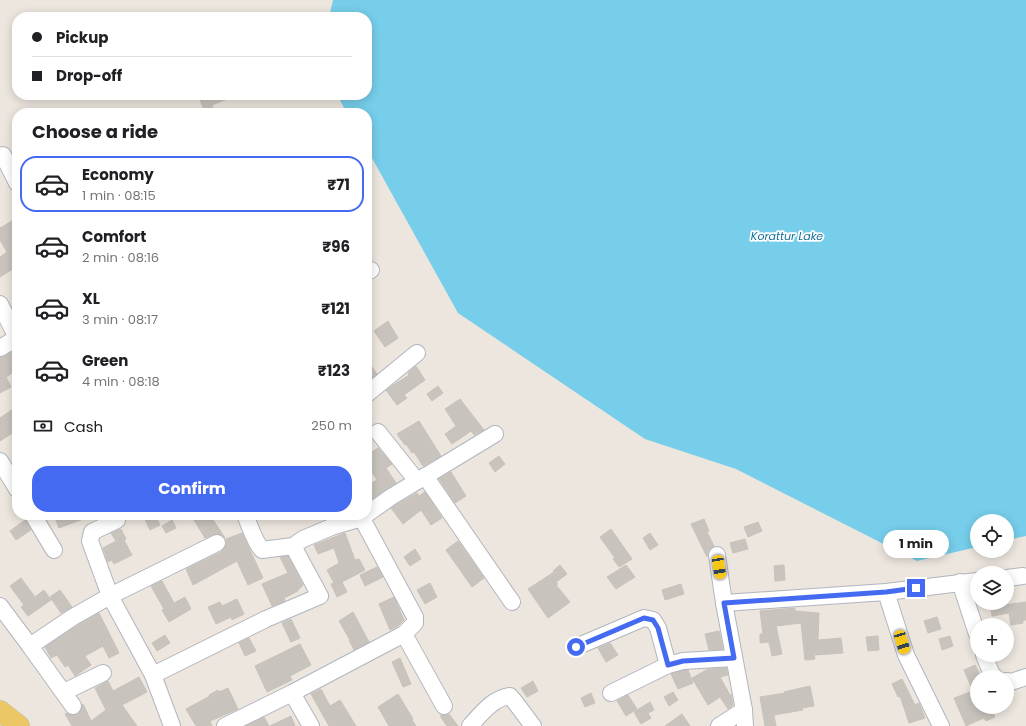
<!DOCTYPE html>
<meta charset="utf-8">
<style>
body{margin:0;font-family:Poppins,sans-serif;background:#f2f2f2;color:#202124;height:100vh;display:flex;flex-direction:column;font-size:15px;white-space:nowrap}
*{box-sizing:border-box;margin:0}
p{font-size:13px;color:#757577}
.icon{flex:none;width:22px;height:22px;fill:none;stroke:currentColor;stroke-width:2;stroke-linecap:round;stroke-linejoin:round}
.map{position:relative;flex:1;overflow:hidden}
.panel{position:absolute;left:12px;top:108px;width:360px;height:412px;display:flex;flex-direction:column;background:#fff;border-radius:16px;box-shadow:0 2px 10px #0003}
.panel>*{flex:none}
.top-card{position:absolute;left:12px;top:12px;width:360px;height:88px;border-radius:16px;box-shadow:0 2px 10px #0003;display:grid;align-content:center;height:88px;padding:0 20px;background:#fff}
.controls{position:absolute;left:970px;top:514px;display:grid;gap:8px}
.controls a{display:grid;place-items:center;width:44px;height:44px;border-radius:50%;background:#fff;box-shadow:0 2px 10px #0003;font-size:20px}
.end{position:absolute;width:18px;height:18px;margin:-9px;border:5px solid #456af2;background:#fff;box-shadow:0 0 0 2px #fff}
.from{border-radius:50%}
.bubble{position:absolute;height:28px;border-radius:14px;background:#fff;box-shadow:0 2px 10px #0003;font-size:13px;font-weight:700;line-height:28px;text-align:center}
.car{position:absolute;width:12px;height:24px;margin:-12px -6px;border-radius:5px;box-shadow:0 0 3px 1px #0007;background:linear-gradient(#f5c518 24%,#345 0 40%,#f5c518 0 76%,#345 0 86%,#f5c518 0)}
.top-card b{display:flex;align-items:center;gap:14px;height:38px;font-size:15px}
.top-card b+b{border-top:1px solid #e0e0e0}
.top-card i{width:10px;height:10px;background:#202124}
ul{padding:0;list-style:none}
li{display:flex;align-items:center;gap:12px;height:56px;margin:0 8px 6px;padding:0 12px;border:2px solid transparent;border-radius:16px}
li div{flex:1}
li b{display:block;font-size:15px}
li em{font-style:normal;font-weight:700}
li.active{border-color:#456af2}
li>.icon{width:36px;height:36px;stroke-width:1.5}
h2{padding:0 20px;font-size:18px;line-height:48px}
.pay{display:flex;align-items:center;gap:10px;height:44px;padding:0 20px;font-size:15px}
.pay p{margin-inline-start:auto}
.action{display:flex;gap:8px;margin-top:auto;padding:8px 20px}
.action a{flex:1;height:46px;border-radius:16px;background:#456af2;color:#fff;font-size:16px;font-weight:700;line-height:46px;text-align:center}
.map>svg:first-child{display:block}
.water{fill:#76ceea}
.building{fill:#c8c4bd;stroke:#c8c2b8}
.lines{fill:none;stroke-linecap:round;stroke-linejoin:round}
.minor-casing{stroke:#b1b5be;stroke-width:18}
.major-casing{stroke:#c4c4c4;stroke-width:22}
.minor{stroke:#fff;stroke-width:16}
.major{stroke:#ebc865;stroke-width:21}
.route{stroke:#456af2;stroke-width:5}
.labels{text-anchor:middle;stroke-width:3.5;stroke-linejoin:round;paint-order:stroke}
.water-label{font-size:11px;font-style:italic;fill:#136e98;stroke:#fff}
</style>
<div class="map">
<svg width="1026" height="726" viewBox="0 0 1026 726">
<rect width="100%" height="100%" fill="#ece6de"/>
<polygon class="water" points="333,0 1026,0 1026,536 1007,540 1007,521 977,521 977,547 917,561 736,469 645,439 458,313 367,149 367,113 347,113 337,95 367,95 367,17 329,17"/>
<g class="building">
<polygon points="204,95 235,95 235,96 212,105 213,107 204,110 199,97"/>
<polygon points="17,218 17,268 16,267 0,277 0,257 7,252 0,240 0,228"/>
<polygon points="388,321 398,338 385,347 374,331"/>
<polygon points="17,349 17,370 6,377 11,387 0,393 0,357 5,356"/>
<polygon points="367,360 377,374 367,382"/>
<polygon points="416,366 425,380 404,395 407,398 397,405 386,390 409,375 408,373"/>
<polygon points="438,386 443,393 432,401 427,394"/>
<polygon points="460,399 484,430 474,435 471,431 452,444 445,434 456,426 445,409"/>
<polygon points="13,409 17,415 17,430 0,441 0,418"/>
<polygon points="419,421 441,456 423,466 414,452 412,453 406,444 405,445 397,434"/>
<polygon points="378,448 392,464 386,468 396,483 367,502 367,486 377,480 367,464 367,455"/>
<polygon points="499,456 505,464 495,472 489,463"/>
<polygon points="451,472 466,496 455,503 439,479"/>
<polygon points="425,492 442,518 431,525 421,510 403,524 391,508 417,493 419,496"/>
<polygon points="54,515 91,515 91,516 59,528"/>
<polygon points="143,515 155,515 160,525 150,530"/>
<polygon points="202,515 210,515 225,538 222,535 217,534 205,538 194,520"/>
<polygon points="704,519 709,531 707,532 714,546 708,551 707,557 691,524"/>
<polygon points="25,520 31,530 16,540 10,531"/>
<polygon points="172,520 176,528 166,533 162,526"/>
<polygon points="758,522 762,531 748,537 744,527"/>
<polygon points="121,529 126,539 124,540 132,555 114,564 112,560 108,562 103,548 116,541 111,533"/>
<polygon points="611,529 632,559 619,567 613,559 615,558 600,537"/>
<polygon points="242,533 263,578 248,585 237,561 193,585 186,569 221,552 225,548 226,544 226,539"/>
<polygon points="345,533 355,560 359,559 365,570 342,582 347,592 337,597 331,584 334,583 327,570 339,563 334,548 318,554 314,545"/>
<polygon points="650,533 658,545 650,550 643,538"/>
<polygon points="745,539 748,549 733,553 730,543"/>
<polygon points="458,541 484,578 472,587 446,550"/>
<polygon points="415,549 421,559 410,566 404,557"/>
<polygon points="288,556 303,585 298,590 298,591 284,598 285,601 272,606 262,584 288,573 280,557"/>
<polygon points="560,565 567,574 556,582 558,584 556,585 570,602 548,618 528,589 554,572 553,571"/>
<polygon points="626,565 635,577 616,589 607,577"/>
<polygon points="784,565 785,580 775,581 774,566"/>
<polygon points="377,567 383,577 365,586 360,575"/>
<polygon points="21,578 35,597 44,590 51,600 28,616 21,607 24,605 10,586"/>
<polygon points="162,581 174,603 185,597 191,609 169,622 162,610 164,609 151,586"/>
<polygon points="430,583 437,597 425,604 417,590"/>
<polygon points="681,584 684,594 665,600 662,590"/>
<polygon points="60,590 72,607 61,613 50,597"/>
<polygon points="394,597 404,620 398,626 390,630 379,604"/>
<polygon points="237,599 244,614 232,620 231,617 216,624 208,607 220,602 222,606"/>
<polygon points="1026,602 1026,620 1023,620 1023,623 1011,625 1009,613 992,616 990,603 1004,603 1005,605"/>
<polygon points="795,608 795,611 819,613 818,640 841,638 843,653 814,655 815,659 805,660 801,623 776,626 782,654 772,656 769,642 760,643 760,634 763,634 760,611"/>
<polygon points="353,612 369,642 354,650 349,640 350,640 339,621"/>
<polygon points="99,613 119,653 109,658 103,646 85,656 91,665 75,676 68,665 65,667 57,655 51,658 45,647 78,625"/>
<polygon points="937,617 941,629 928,633 924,621"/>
<polygon points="291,619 300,638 291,642 282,623"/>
<polygon points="719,631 723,649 709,650 705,634"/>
<polygon points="165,635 170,643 157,651 152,643"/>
<polygon points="878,636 879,650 868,651 866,637"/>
<polygon points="950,636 953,646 942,650 939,639"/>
<polygon points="249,638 256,651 245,656 239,643"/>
<polygon points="610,643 618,655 606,662 598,648"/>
<polygon points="300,644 311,665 290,676 292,680 267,692 255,666"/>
<polygon points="400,658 411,684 403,687 392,662"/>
<polygon points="975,665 981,677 977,677 977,707 990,707 995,717 986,721 984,718 966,726 954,698 973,691 964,670"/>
<polygon points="726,668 728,675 720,677 730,695 731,694 733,705 728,709 720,697 708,705 692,678 708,669"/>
<polygon points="685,670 688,670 693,683 678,689 671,674"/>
<polygon points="139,677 147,692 122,705 137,726 72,726 65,714 67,713 74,715 78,714 81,710 83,704 91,721 106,710 95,688 108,681 113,691"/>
<polygon points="902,679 915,705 919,703 925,718 909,723 900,696 898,697 892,684"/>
<polygon points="533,681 538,691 527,697 521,688"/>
<polygon points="810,686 814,706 802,708 803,710 774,715 776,726 765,726 760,697 785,693 784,692"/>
<polygon points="228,688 238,709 210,721 212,726 196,726 186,709 210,696 209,695 218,690 219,692"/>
<polygon points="321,689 330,706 340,700 356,726 329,726 311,694"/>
<polygon points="673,692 678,700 669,706 664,697"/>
<polygon points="591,693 595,703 585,707 581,698"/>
<polygon points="398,694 413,719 412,720 416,726 389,726 378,707"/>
<polygon points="628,695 637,709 626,716 617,701"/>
<polygon points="650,702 654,710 648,713 651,718 641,724 634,712"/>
<polygon points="449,714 458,726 447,726 440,716"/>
<polygon points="682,714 690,726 665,726"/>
<polygon points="291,716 295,726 270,726"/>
<polygon points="264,717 269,726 246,726"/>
</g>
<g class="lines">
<g class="minor-casing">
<g id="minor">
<polyline points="3,155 17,183"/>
<polyline points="367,272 371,270"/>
<polyline points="0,304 17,338"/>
<polyline points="0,348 17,338"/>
<polyline points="367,394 417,353"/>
<polyline points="378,432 417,481"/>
<polyline points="0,461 17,489"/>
<polyline points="425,476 512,602"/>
<polyline points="367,514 391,497 495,434"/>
<polyline points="33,515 54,550"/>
<path d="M 245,515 C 250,526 254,541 262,550 L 293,546 L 303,539 L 334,526 L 362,518 L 365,515"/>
<polyline points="117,520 92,532 90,541 110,596 153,675 172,726"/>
<polyline points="717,555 724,603 744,710 745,726"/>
<polyline points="1007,578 1023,576"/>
<polyline points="960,582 977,634"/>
<polyline points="886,592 906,655 941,726"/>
<polyline points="724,603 886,592 977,581"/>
<polyline points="0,606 30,646"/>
<polyline points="404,634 444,706"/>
<polyline points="576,647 644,618 653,620 658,628 668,665"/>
<polyline points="984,655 992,675 995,677"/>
<polyline points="153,675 266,619 320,596 293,546"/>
<polyline points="1007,681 1011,682 1026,677"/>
<polyline points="64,692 103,673"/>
<polyline points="292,693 311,726"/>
<polyline points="611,693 668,665 683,661 734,658"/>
<polyline points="73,706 30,646 73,617 110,596 217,543"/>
<polyline points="225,726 292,693 404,634 415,623 415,617 360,515"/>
<path d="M 470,726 C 481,714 493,698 510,696 L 515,702 L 533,726"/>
<polyline points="719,726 744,710"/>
</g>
</g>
<g class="major-casing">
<polyline id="major" points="0,711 19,726"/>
</g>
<use href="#minor" class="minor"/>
<use href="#major" class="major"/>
</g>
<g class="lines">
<polyline class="route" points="576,647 644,618 653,620 658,628 668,665 683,661 734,658 724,603 886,592 916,588"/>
</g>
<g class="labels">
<g class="water-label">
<text x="787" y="240">Korattur Lake</text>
</g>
</g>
</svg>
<div class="controls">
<a><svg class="icon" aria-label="locate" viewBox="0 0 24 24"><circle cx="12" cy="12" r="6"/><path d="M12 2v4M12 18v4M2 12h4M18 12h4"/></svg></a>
<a><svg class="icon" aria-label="layers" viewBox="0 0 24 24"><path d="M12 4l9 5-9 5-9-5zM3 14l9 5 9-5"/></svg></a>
<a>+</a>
<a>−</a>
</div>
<i class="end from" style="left:576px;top:647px"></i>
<i class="end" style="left:916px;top:588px"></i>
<div class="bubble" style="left:883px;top:530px;width:66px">1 min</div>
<i class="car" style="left:719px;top:567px;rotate:171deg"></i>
<i class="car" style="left:902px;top:642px;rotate:163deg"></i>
<div class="top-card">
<b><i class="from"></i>Pickup</b>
<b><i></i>Drop-off</b>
</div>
<section class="panel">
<h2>Choose a ride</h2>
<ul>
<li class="active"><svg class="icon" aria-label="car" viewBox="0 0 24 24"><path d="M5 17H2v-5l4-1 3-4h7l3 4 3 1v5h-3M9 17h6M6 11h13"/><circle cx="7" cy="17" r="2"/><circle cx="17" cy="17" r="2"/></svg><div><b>Economy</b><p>1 min · 08:15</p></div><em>₹71</em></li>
<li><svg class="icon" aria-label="car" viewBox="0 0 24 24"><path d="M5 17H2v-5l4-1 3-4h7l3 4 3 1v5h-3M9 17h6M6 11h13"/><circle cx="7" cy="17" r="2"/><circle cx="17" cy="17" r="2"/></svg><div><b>Comfort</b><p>2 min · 08:16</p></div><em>₹96</em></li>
<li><svg class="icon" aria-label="car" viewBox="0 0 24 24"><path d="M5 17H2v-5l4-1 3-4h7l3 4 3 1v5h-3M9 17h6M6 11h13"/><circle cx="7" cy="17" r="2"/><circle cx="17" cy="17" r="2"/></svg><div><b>XL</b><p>3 min · 08:17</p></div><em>₹121</em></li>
<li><svg class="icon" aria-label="car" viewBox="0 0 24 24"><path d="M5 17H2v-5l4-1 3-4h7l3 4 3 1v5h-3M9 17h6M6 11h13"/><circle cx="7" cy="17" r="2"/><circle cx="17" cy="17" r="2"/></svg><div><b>Green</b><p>4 min · 08:18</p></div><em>₹123</em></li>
</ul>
<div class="pay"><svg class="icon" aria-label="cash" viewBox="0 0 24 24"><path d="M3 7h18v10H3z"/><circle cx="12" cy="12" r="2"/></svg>Cash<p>250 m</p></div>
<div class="action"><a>Confirm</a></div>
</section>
</div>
